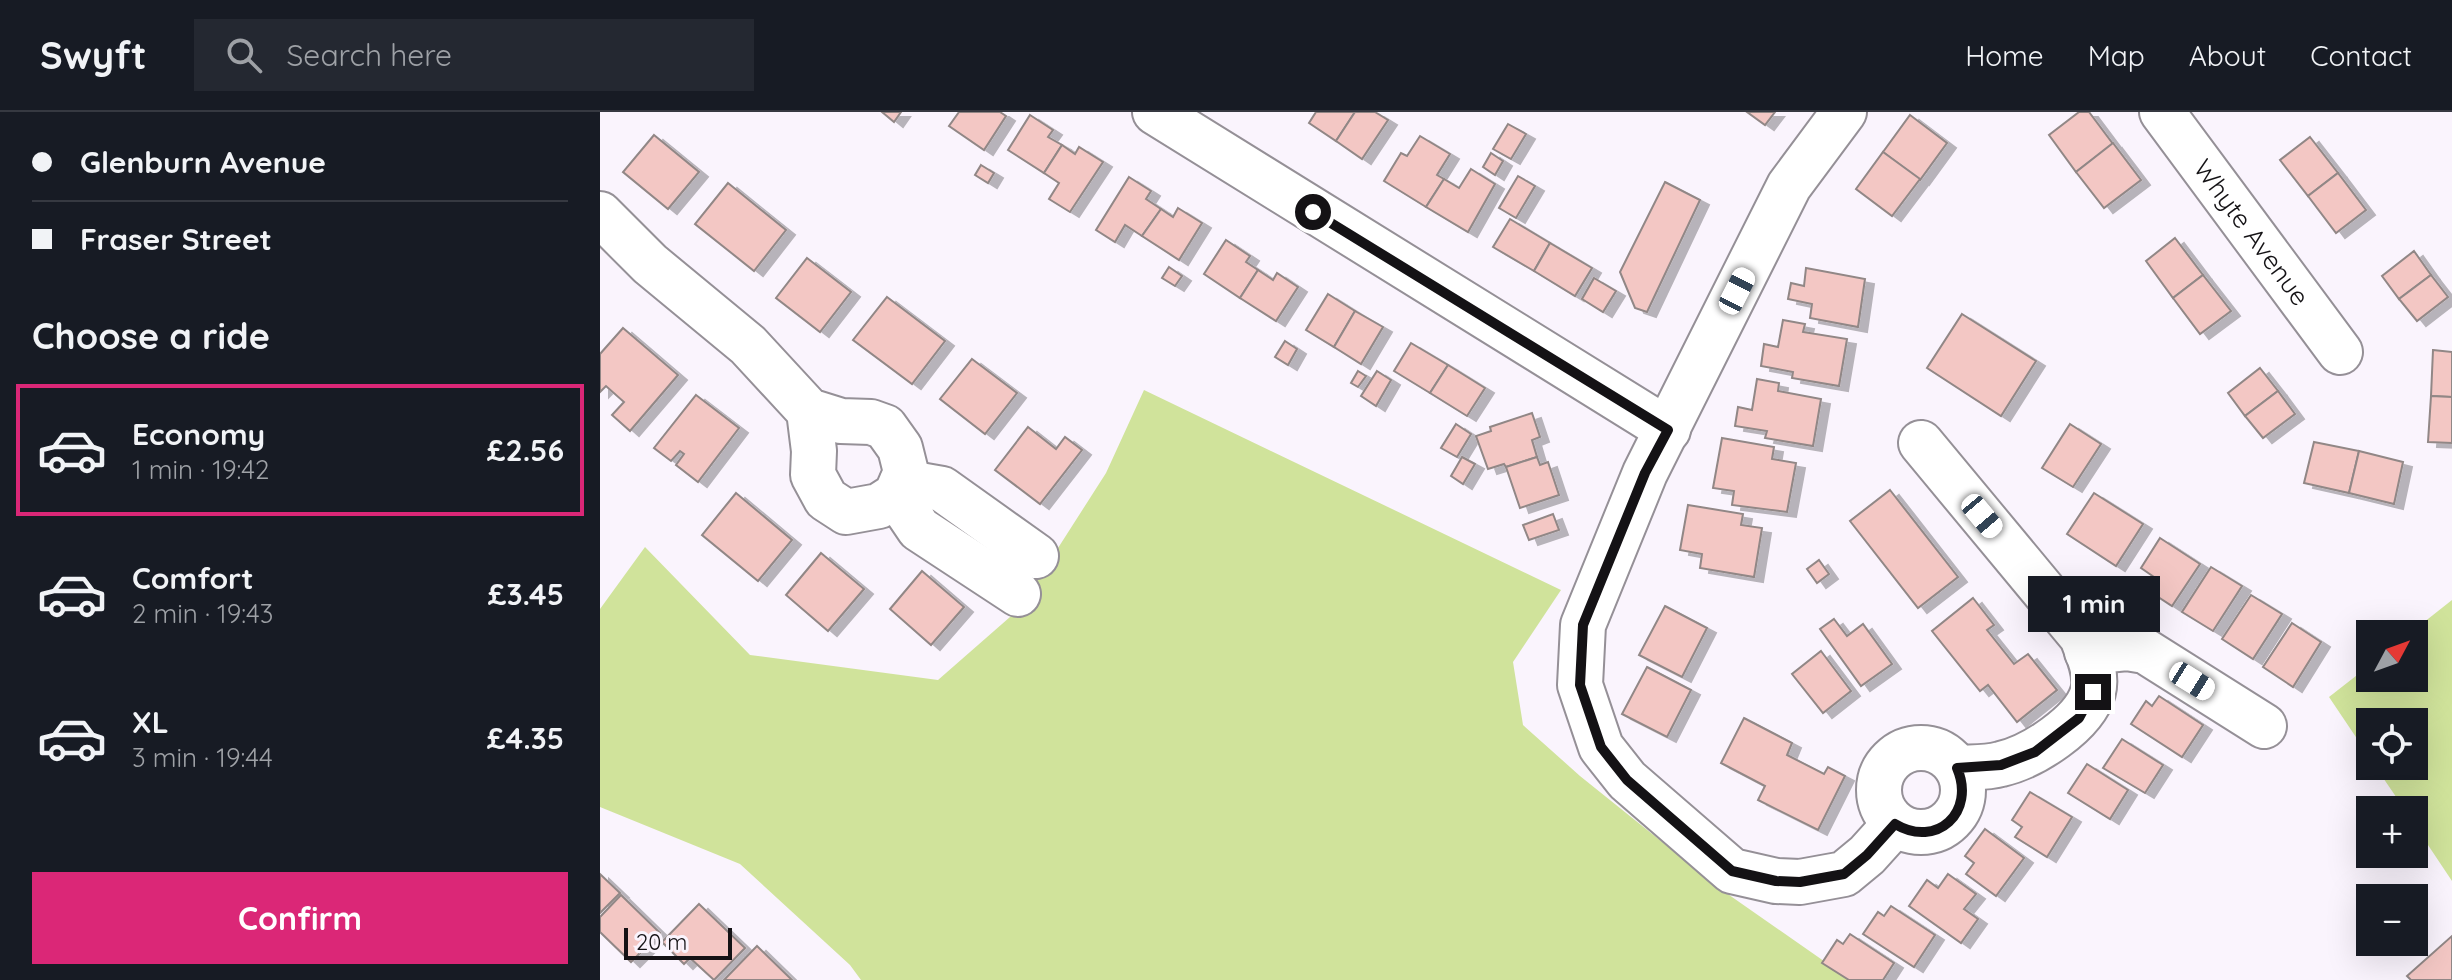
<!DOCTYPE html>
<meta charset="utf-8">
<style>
body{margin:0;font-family:Quicksand,sans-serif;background:#242831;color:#f1f3f6;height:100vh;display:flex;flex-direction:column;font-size:30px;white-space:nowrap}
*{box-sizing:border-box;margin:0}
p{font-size:26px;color:#9ea1a6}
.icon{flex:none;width:44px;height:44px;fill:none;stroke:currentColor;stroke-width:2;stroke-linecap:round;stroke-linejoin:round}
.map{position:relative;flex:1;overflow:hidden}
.side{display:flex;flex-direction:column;background:#171b24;width:600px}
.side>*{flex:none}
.top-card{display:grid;align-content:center;height:176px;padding:0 32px;background:#171b24}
.needle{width:52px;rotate:49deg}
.controls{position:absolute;left:1756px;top:508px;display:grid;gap:16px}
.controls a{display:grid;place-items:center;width:72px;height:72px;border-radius:0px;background:#171b24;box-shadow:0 8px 32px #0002;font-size:40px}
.scale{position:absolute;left:24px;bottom:20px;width:108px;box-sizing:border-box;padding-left:8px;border:4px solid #141215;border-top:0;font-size:22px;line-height:28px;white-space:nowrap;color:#141215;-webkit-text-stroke:6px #faf4fd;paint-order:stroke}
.end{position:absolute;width:36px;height:36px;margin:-18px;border:10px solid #141215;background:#fff;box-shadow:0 0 0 4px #fff}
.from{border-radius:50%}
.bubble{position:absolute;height:56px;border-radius:0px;background:#171b24;box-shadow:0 8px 32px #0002;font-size:26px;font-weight:800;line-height:56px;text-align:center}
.car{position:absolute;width:24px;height:48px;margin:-24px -12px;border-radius:10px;box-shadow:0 0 6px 2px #0007;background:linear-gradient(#fff 24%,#345 0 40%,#fff 0 76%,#345 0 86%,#fff 0)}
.top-card b{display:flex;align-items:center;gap:28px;height:76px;font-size:30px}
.top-card b+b{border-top:2px solid #363941}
.top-card i{width:20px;height:20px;background:#f1f3f6}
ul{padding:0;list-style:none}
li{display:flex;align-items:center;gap:24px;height:132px;margin:0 16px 12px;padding:0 16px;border:4px solid transparent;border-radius:0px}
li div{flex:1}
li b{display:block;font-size:30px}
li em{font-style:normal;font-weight:800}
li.selected{border-color:#db2777}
li>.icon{width:72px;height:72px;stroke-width:1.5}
h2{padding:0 32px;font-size:36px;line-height:96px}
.action{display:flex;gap:16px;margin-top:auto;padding:16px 32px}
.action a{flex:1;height:92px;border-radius:0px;background:#db2777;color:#fff;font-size:32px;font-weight:800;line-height:92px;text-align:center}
header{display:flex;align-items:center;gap:48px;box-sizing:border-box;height:112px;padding:0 40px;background:#171b24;border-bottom:2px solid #363941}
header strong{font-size:38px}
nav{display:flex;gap:44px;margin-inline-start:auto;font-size:28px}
.search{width:560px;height:72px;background:#242831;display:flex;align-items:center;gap:20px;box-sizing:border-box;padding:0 28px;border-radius:0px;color:#9ea1a6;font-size:30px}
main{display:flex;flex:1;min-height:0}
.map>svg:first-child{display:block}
.green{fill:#d0e39b}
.building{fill:#f3c7c4;stroke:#918786;stroke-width:2;filter:url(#shadow)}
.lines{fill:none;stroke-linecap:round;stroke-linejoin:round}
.minor-casing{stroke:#959097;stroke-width:48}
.minor{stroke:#fff;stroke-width:44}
.route{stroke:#141215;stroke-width:10}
.labels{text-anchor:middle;stroke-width:6;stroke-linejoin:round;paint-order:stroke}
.street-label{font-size:26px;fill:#141215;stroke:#faf4fd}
</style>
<header>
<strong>Swyft</strong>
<div class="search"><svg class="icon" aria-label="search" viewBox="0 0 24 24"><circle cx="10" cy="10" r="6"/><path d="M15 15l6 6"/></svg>Search here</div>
<nav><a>Home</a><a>Map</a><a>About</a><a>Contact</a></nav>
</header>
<main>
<section class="side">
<div class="top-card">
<b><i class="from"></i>Glenburn Avenue</b>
<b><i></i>Fraser Street</b>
</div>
<h2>Choose a ride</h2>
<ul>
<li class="selected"><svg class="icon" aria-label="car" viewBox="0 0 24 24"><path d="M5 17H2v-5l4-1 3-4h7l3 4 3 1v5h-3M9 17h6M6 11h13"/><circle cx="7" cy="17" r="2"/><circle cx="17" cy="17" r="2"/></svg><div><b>Economy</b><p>1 min · 19:42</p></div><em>£2.56</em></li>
<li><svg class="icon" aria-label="car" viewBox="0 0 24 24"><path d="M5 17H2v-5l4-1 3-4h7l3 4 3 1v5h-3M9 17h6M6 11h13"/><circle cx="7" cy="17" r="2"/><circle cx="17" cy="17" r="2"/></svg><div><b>Comfort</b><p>2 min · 19:43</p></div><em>£3.45</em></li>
<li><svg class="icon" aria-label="car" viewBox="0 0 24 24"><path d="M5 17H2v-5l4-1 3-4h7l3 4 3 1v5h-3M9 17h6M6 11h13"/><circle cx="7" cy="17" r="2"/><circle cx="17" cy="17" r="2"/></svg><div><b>XL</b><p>3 min · 19:44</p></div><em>£4.35</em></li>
</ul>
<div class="action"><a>Confirm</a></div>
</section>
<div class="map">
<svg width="1852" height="868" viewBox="0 0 1852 868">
<defs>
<filter id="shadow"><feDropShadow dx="9" dy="5" stdDeviation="0" flood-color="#0004"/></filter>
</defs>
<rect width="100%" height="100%" fill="#faf4fd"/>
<g class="green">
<polygon points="544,278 961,478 913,550 923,613 980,664 1122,778 1251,868 261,868 250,853 140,752 0,695 0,497 45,435 150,543 338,568 419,497 506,361"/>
<polygon points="1852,488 1852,769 1814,712 1814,698 1805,698 1775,654 1814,654 1814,610 1770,610 1770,646 1729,585 1770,553 1770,566 1814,566 1814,522 1809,522"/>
</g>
<g class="building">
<polygon points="282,0 301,0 294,10"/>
<polygon points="359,0 400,0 406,4 384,38 349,14"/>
<polygon points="716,0 755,0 736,29 709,11"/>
<polygon points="755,0 775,0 788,8 762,47 736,29"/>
<polygon points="1147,0 1175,0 1165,13"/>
<polygon points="1479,0 1489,0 1513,32 1476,60 1449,23"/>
<polygon points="430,3 453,18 448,25 462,33 444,61 408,38"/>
<polygon points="1310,3 1347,31 1320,68 1283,40"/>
<polygon points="908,12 926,22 911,47 893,37"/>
<polygon points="54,23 99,60 68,97 23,60"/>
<polygon points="820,24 850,42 837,63 844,67 826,95 784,69 801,41 807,44"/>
<polygon points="1710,25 1738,61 1708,84 1680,48"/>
<polygon points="1513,31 1541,68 1504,96 1476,60"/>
<polygon points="462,33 475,42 479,35 503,50 470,100 449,87 459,71 444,61"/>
<polygon points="1283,40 1320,67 1292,104 1256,77"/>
<polygon points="891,41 903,49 895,63 883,55"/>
<polygon points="381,53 394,61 388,71 375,63"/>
<polygon points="871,57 895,72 868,120 826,95 844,67 859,76"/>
<polygon points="1738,61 1766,98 1736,121 1708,84"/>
<polygon points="918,64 935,74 916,106 899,96"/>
<polygon points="529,65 551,79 546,87 561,97 542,124 525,113 515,130 496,118"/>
<polygon points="1065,70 1100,88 1047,200 1035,196 1020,160"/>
<polygon points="128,71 186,118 154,159 95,112"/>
<polygon points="578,96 602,111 579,148 542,124 561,97 573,105"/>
<polygon points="910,107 950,131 934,159 893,135"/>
<polygon points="1575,126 1603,163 1573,186 1546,149"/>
<polygon points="626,128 650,144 646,150 658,158 640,186 604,162"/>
<polygon points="950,131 992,156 975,184 934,159"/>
<polygon points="1814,139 1831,163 1799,187 1782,164"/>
<polygon points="207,146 251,180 220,220 176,186"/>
<polygon points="569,155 582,164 575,174 562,166"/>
<polygon points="1206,156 1265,167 1258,215 1210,206 1212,192 1188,187 1191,171 1204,174"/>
<polygon points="658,158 673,168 677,161 698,175 676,209 640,186"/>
<polygon points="1603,163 1631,199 1600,222 1573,186"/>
<polygon points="1831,163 1848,185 1817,209 1799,187"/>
<polygon points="994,166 1016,179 1003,200 982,187"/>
<polygon points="728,182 755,199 734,235 706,218"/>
<polygon points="287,185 345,229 312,272 253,228"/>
<polygon points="755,199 783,215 761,252 734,235"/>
<polygon points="1362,202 1436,249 1401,304 1327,256"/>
<polygon points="1183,208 1205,212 1203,220 1247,227 1239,274 1192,266 1193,260 1161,254 1164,232 1178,235"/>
<polygon points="23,216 78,263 30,319 12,303 24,290 6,274 0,280 0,242"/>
<polygon points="685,229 697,237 688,253 675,245"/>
<polygon points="811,231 848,253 830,281 794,259"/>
<polygon points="1833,238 1852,240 1852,285 1831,284"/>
<polygon points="372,247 417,281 385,322 340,287"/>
<polygon points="848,253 885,276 867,304 830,281"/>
<polygon points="1660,256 1678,279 1645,304 1628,281"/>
<polygon points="758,259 766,264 758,275 751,271"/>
<polygon points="777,259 791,268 776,294 761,284"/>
<polygon points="1157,267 1179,271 1178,279 1221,287 1213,334 1165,326 1167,319 1135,314 1138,295 1152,298"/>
<polygon points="1678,279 1695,302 1663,326 1645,304"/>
<polygon points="96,283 139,316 98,370 76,353 84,342 80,339 71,349 54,336"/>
<polygon points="1831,284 1852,285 1852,331 1828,330"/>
<polygon points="932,301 940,325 932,328 937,345 906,355 904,352 888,357 876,324 891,319 890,315"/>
<polygon points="856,312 871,322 857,345 841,336"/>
<polygon points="1470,312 1501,332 1473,375 1442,356"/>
<polygon points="428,315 456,337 465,325 482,338 440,392 395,358"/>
<polygon points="1122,326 1174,335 1172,347 1196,351 1187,400 1132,393 1134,379 1113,376"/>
<polygon points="1714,330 1759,339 1749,381 1704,371"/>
<polygon points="1759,339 1803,350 1794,392 1749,381"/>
<polygon points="862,345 875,352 863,372 851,364"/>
<polygon points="937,345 940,353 948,350 959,383 920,396 906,355"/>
<polygon points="1290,378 1358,465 1318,496 1250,409"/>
<polygon points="136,381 192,428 158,469 102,423"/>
<polygon points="1494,381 1543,412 1516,454 1467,422"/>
<polygon points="1088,393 1143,402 1141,413 1162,416 1154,465 1100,456 1102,442 1080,438"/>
<polygon points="953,402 959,418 929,428 923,413"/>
<polygon points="1560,426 1600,452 1572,494 1546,477 1554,465 1541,456"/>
<polygon points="221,441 264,477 228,519 186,483"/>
<polygon points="1219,448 1229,462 1217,471 1207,457"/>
<polygon points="1611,455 1642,474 1613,519 1582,500"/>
<polygon points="322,459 364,495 331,533 290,497"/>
<polygon points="1651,483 1682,502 1653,547 1622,527"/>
<polygon points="1373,486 1394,513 1387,518 1414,552 1428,542 1457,578 1417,610 1388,573 1380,579 1332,519"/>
<polygon points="1065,494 1107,516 1082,565 1039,543"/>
<polygon points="1234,507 1247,524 1263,512 1292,552 1261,574 1220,517"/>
<polygon points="1692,511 1721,530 1693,575 1663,555"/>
<polygon points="1221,539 1251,579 1223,601 1192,562"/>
<polygon points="1047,555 1091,578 1067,625 1022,602"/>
<polygon points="1559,584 1603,613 1582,645 1531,612 1546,589 1552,594"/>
<polygon points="1144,606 1192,631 1187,643 1224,662 1228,655 1245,664 1218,718 1158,688 1165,674 1121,651"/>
<polygon points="1522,627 1563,653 1545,681 1503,656"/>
<polygon points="1487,652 1528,678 1510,707 1468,681"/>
<polygon points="1430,680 1472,705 1447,745 1415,725 1422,715 1412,708"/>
<polygon points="1385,717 1424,746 1396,784 1366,762 1374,751 1365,744"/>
<polygon points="0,762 20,781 0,801"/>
<polygon points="1348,762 1376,782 1364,797 1378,807 1361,831 1309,794 1327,768 1338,776"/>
<polygon points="21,783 60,821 31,850 0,820 0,805"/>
<polygon points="99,792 145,836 114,868 90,846 84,852 62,830"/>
<polygon points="1291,794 1335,823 1314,855 1263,822 1278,800 1284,804"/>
<polygon points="1250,822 1294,851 1283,868 1249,868 1222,851 1237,828 1243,832"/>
<polygon points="1852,824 1852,868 1811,868 1807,864"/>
<polygon points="157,834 192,868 124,868"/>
</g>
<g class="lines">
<g class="minor-casing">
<g id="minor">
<polyline points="555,0 1068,318"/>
<polyline points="1244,0 1189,74 1045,361 983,513 980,573 1001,635 1027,668 1132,759 1176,769 1200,770 1244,762 1267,743 1295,712"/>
<path id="s1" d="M 1562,0 L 1740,240"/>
<polyline points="0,102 50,152 148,233 209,299 241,309 271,310 285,315 300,336 306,360 296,383 279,394 246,400 226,387 213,363 214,339 209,299"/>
<path d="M 1321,331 L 1482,525 C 1488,542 1498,562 1493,580 C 1484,612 1432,645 1401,652 C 1387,656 1371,655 1357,656"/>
<polyline points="302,370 342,377 436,444"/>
<polyline points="296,383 319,417 418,482"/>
<polyline points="1487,540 1527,536 1545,539 1664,614"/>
<circle cx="1321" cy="678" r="42"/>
</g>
</g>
<use href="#minor" class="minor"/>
</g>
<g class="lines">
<path class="route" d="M 713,100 L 1068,318 L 1045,361 L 983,513 L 980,573 L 1001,635 L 1027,668 L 1132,759 L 1176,769 L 1200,770 L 1244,762 L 1267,743 L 1295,712 C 1337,737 1376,700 1357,656 L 1401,653 L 1435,640 L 1479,606 L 1493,580"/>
</g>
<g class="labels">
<g class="street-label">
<text dy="9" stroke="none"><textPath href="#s1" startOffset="150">Whyte Avenue</textPath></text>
</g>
</g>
</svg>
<div class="controls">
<a><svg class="needle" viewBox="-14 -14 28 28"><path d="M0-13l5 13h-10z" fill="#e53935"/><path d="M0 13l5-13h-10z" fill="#9ea1a6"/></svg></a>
<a><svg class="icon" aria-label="locate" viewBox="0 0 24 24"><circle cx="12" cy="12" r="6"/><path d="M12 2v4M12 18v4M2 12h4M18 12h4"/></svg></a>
<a>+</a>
<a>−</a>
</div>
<div class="scale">20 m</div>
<i class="end from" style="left:713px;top:100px"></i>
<i class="end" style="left:1493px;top:580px"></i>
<div class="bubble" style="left:1428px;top:464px;width:132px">1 min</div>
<i class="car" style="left:1137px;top:179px;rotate:27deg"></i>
<i class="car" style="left:1382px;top:404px;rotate:140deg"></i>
<i class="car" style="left:1592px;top:569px;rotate:122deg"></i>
</div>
</main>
